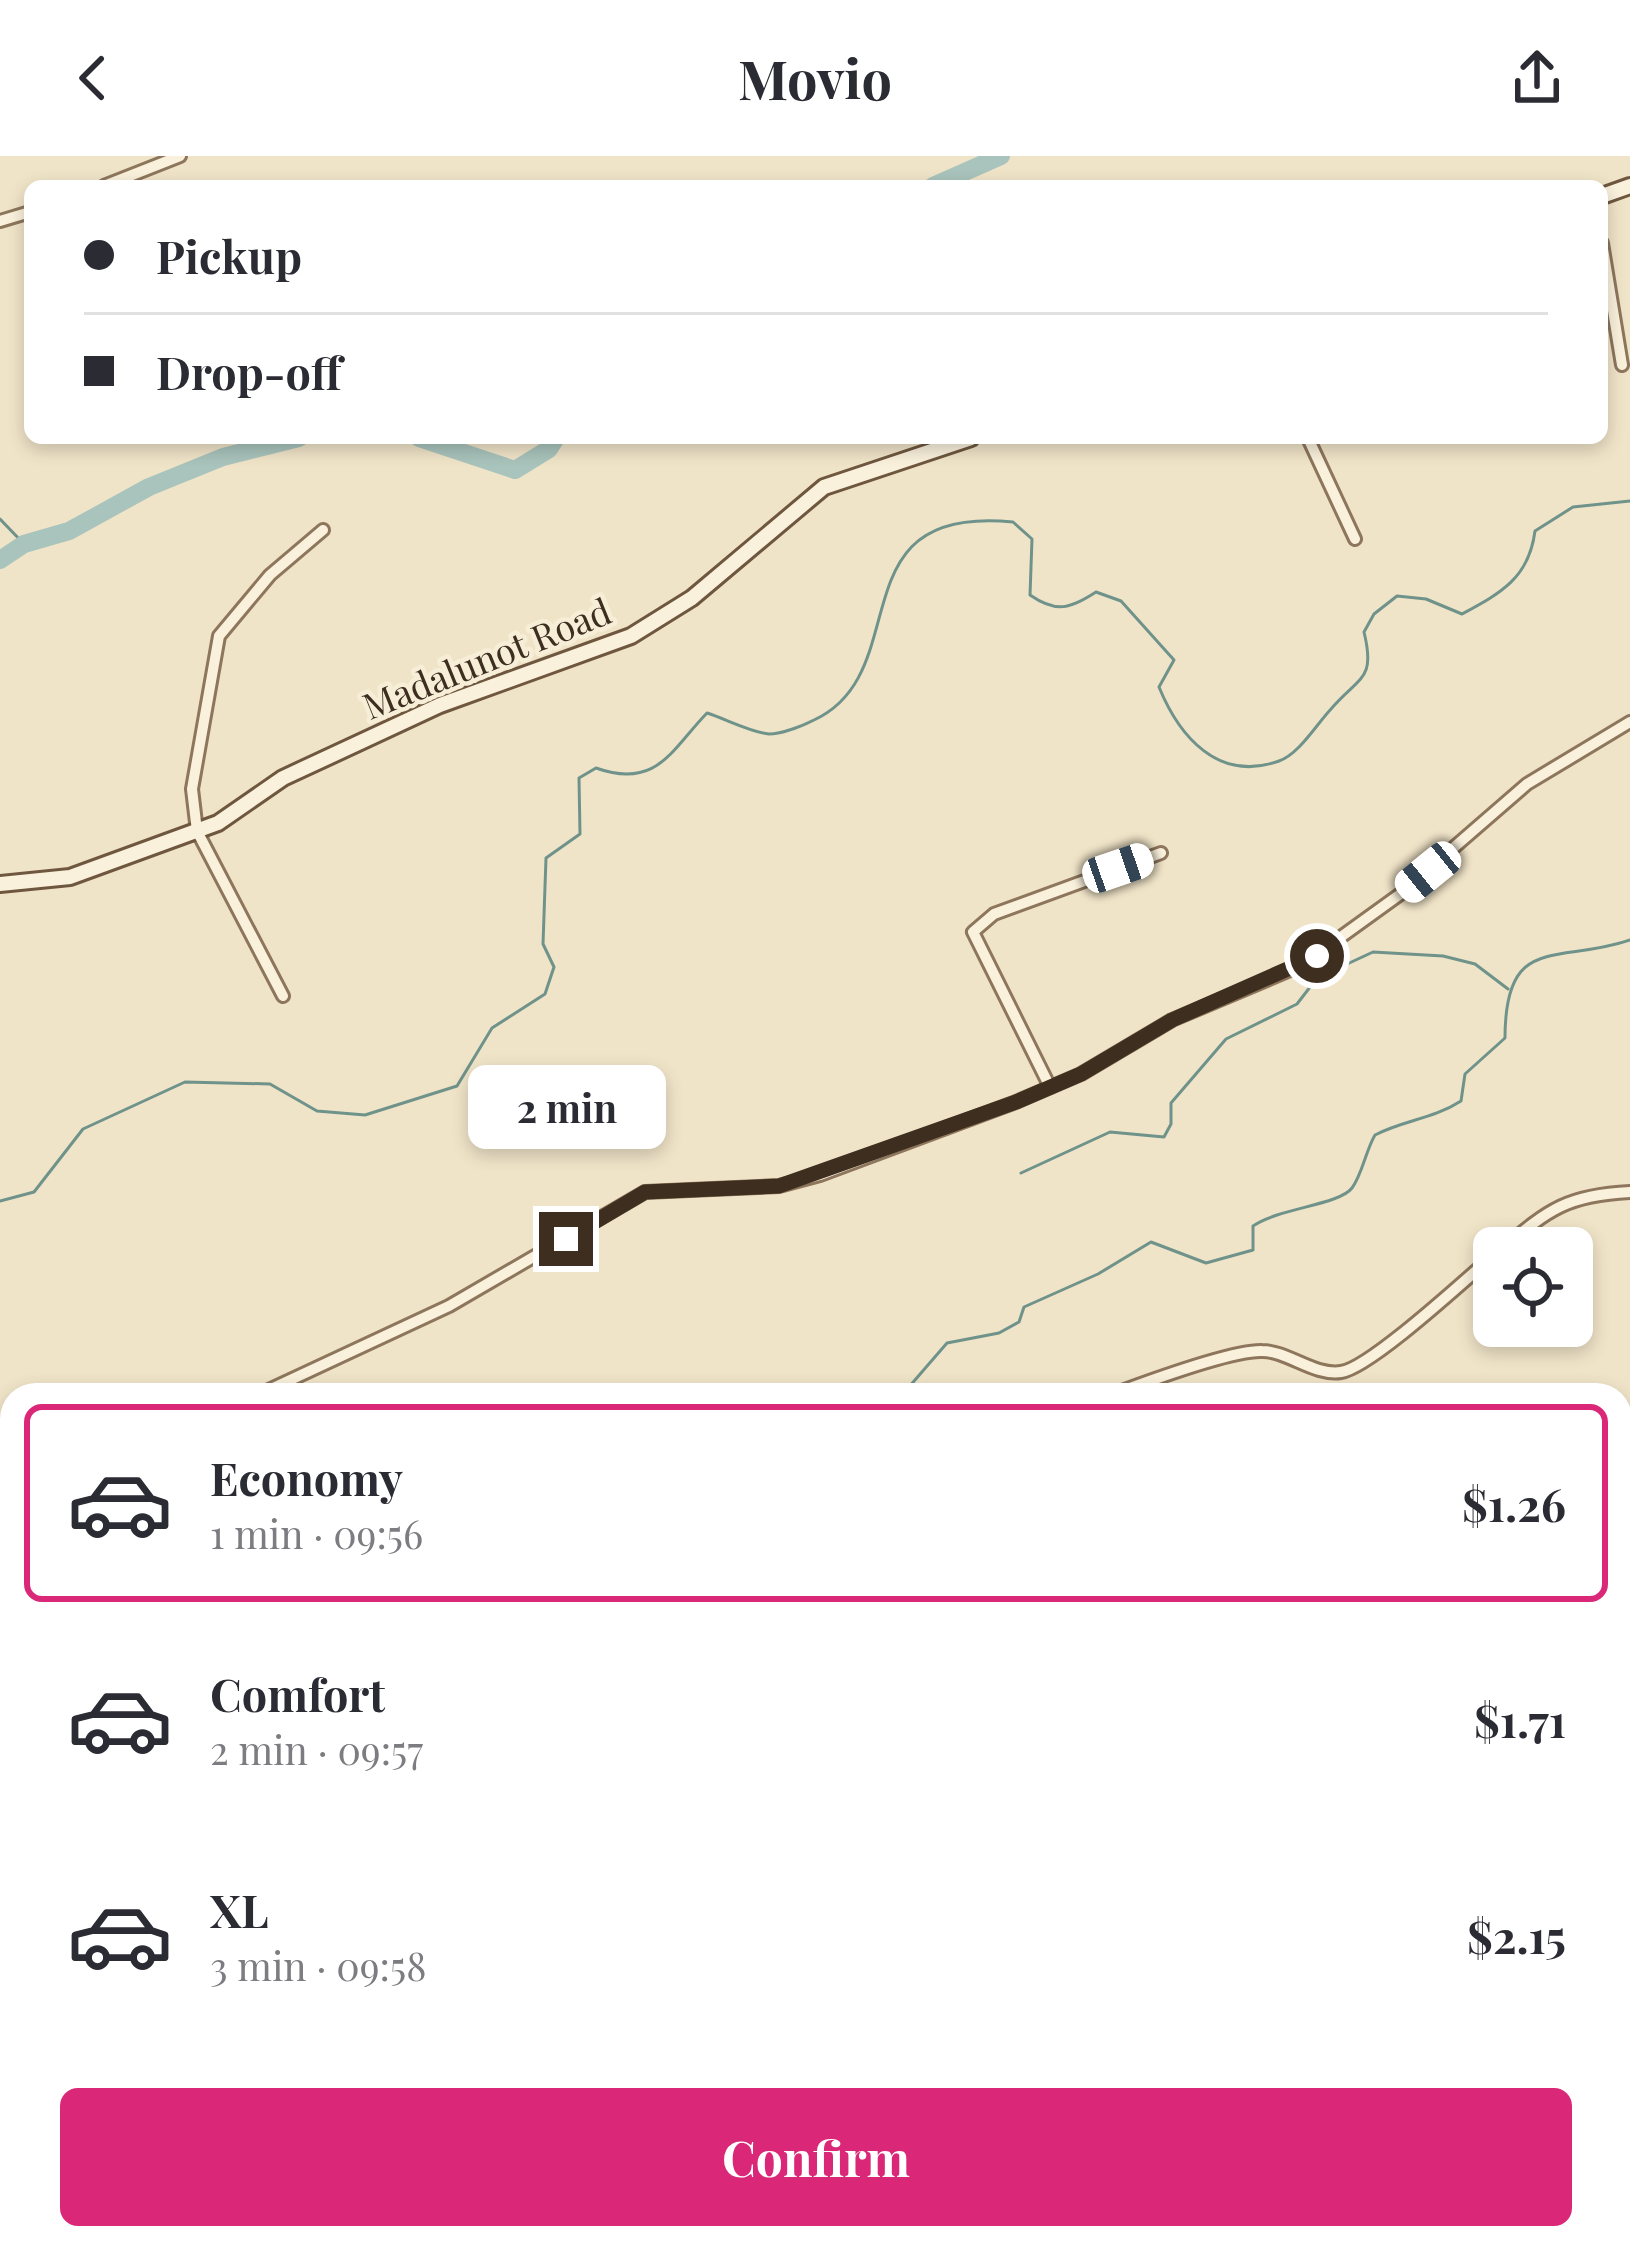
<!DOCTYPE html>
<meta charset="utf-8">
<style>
body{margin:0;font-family:"Playfair Display",serif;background:#f2f2f3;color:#2b2b33;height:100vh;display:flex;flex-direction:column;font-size:45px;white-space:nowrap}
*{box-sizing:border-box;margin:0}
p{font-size:39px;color:#7c7c81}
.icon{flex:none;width:66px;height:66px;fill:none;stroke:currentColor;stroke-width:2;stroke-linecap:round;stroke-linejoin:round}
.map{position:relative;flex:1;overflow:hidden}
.panel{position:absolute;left:0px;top:1227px;width:1632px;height:867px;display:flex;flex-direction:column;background:#fff;border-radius:36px 36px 0 0;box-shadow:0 6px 18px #0003}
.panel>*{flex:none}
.banner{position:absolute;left:24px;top:24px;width:1584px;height:264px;border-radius:18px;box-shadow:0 6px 18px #0003;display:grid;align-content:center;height:264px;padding:0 60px;background:#fff}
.controls{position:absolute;left:1473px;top:1071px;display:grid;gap:24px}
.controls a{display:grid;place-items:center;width:120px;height:120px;border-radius:18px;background:#fff;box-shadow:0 6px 18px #0003;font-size:60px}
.end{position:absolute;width:54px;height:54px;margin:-27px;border:15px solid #3d2e20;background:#fff;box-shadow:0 0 0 6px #fff}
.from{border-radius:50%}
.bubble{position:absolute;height:84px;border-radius:18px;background:#fff;box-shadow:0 6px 18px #0003;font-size:39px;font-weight:700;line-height:84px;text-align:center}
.car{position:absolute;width:36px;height:72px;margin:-36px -18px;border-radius:15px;box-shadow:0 0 9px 3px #0007;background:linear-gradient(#fff 24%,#345 0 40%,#fff 0 76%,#345 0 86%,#fff 0)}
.banner b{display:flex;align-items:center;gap:42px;height:114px;font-size:45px}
.banner b+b{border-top:3px solid #e1e1e2}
.banner i{width:30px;height:30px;background:#2b2b33}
ul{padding:21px 0 0;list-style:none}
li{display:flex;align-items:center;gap:36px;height:198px;margin:0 24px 18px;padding:0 36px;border:6px solid transparent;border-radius:18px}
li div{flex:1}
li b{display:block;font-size:45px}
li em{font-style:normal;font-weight:700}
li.active{border-color:#db2777}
li>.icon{width:108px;height:108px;stroke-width:1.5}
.primary-button{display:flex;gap:24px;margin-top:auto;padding:24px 60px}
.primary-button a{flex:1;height:138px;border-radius:18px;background:#db2777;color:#fff;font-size:48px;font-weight:700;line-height:138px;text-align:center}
header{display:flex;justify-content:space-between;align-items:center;height:156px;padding:0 60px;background:#fff;font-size:54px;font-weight:700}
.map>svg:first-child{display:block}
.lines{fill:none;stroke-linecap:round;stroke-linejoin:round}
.stream{stroke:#6f938a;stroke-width:3}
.river{stroke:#a9c4bc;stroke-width:18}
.street-casing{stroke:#8d765c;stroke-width:16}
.secondary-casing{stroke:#6f573f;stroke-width:20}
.street{stroke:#faf1dc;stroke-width:10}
.secondary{stroke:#faf1dc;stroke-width:14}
.route{stroke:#3d2e20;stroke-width:15}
.labels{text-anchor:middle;stroke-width:9;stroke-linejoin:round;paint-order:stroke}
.street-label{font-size:36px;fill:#3d2e20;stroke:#f7eed8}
</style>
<header><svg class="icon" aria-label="back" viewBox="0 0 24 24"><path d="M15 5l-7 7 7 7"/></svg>Movio<svg class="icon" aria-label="share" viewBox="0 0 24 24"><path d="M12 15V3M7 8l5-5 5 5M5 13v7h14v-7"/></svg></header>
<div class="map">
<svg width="1630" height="2093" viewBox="0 0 1630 2093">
<rect width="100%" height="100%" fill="#f0e4c8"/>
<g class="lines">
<g class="stream">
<polyline points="0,363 24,388"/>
<polyline points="1021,1017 1110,976 1164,981 1171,968 1171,947 1226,883 1297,848 1317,822 1373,796 1443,800 1475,808 1508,833"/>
<path d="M 0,1045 L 34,1036 L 83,973 L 185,926 L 270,928 L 317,955 L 365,959 L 457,930 L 492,872 L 545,838 L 554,811 L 543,788 L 546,702 L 580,678 L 579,622 L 596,612 C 657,634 672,593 707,557 C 726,563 750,576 769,578 C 782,578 802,570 814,564 C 918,516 834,348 1013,366 L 1032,383 L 1030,439 C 1056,457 1070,453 1096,436 L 1121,445 L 1174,504 L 1159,531 C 1179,580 1218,627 1279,605 C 1299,598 1316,569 1331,553 C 1359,520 1376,525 1364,476 L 1374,458 L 1397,440 L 1426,443 L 1462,458 C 1501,437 1529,422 1535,375 L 1573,351 L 1630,345"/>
<path d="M 902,1239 L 947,1187 L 999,1177 L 1019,1166 L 1024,1151 L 1098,1118 L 1151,1086 L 1206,1107 L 1253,1094 L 1253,1070 C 1279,1052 1339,1049 1352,1032 C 1362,1019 1366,994 1375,979 C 1404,964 1433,963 1461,945 L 1465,918 L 1505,882 C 1505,776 1558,809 1630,784"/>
<polyline points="0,1534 12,1532"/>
<polyline points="1620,1787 1630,1780"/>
<polyline points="1182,2093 1196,2082"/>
</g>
<g class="river">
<polyline points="933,30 1001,0"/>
<polyline points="419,282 515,314 549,293 556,282"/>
<polyline points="0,404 24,388 69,375 149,331 223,301 299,282"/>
</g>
<g class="street-casing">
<g id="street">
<polyline points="104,30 180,0"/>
<polyline points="0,65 30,56"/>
<polyline points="1602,87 1622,209"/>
<polyline points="1308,282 1355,383"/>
<polyline points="283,840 197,675 192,633 219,480 270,419 323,374"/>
<polyline points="1050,931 973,776 994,758 1161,697"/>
<path d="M 1503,1092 C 1549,1053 1568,1039 1630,1036"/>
<polyline points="258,1239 449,1150 645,1036 779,1030 820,1019 1016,946 1081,918 1172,864 1302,809 1399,739 1527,628 1630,566"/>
<path d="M 1111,1239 C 1143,1227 1231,1194 1262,1195 C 1288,1195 1314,1220 1341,1216 C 1370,1212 1466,1123 1494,1099"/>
<polyline points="0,1328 12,1319"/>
<polyline points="6,1723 12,1750"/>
<polyline points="448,2082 452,2093"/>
<polyline points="805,2093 860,2082"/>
</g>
</g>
<g class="secondary-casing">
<g id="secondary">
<polyline points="1602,40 1630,30"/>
<polyline points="0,728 70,721 218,667 283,622 440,549 631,480 692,442 824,331 971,282"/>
</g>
</g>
<use href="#street" class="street"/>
<use href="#secondary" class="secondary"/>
</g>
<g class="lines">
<polyline class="route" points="566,1083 645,1036 779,1030 1016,946 1081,918 1172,864 1317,800"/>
</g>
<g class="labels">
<g class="street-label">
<text transform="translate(487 503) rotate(-22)" y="13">Madalunot Road</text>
</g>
</g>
</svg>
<div class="controls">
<a><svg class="icon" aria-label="locate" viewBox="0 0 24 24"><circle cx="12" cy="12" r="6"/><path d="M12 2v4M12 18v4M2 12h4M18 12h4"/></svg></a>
</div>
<i class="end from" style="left:1317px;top:800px"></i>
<i class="end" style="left:566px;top:1083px"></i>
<div class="bubble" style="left:468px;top:909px;width:198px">2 min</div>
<i class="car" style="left:1118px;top:712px;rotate:71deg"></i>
<i class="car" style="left:1428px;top:716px;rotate:231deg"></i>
<div class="banner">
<b><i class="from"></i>Pickup</b>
<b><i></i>Drop-off</b>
</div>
<section class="panel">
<ul>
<li class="active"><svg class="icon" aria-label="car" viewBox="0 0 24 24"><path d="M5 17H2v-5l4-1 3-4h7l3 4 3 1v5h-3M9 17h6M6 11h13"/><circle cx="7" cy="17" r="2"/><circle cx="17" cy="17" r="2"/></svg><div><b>Economy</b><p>1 min · 09:56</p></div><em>$1.26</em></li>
<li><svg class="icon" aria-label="car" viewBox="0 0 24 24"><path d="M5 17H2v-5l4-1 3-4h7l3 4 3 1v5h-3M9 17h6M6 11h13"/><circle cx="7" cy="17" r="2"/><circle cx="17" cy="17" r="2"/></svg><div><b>Comfort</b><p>2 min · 09:57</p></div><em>$1.71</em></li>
<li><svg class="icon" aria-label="car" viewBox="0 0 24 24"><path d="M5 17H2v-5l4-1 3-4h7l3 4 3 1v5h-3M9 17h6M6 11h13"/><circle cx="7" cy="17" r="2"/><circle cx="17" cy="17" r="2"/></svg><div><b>XL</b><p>3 min · 09:58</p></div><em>$2.15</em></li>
</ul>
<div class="primary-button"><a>Confirm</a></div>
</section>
</div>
